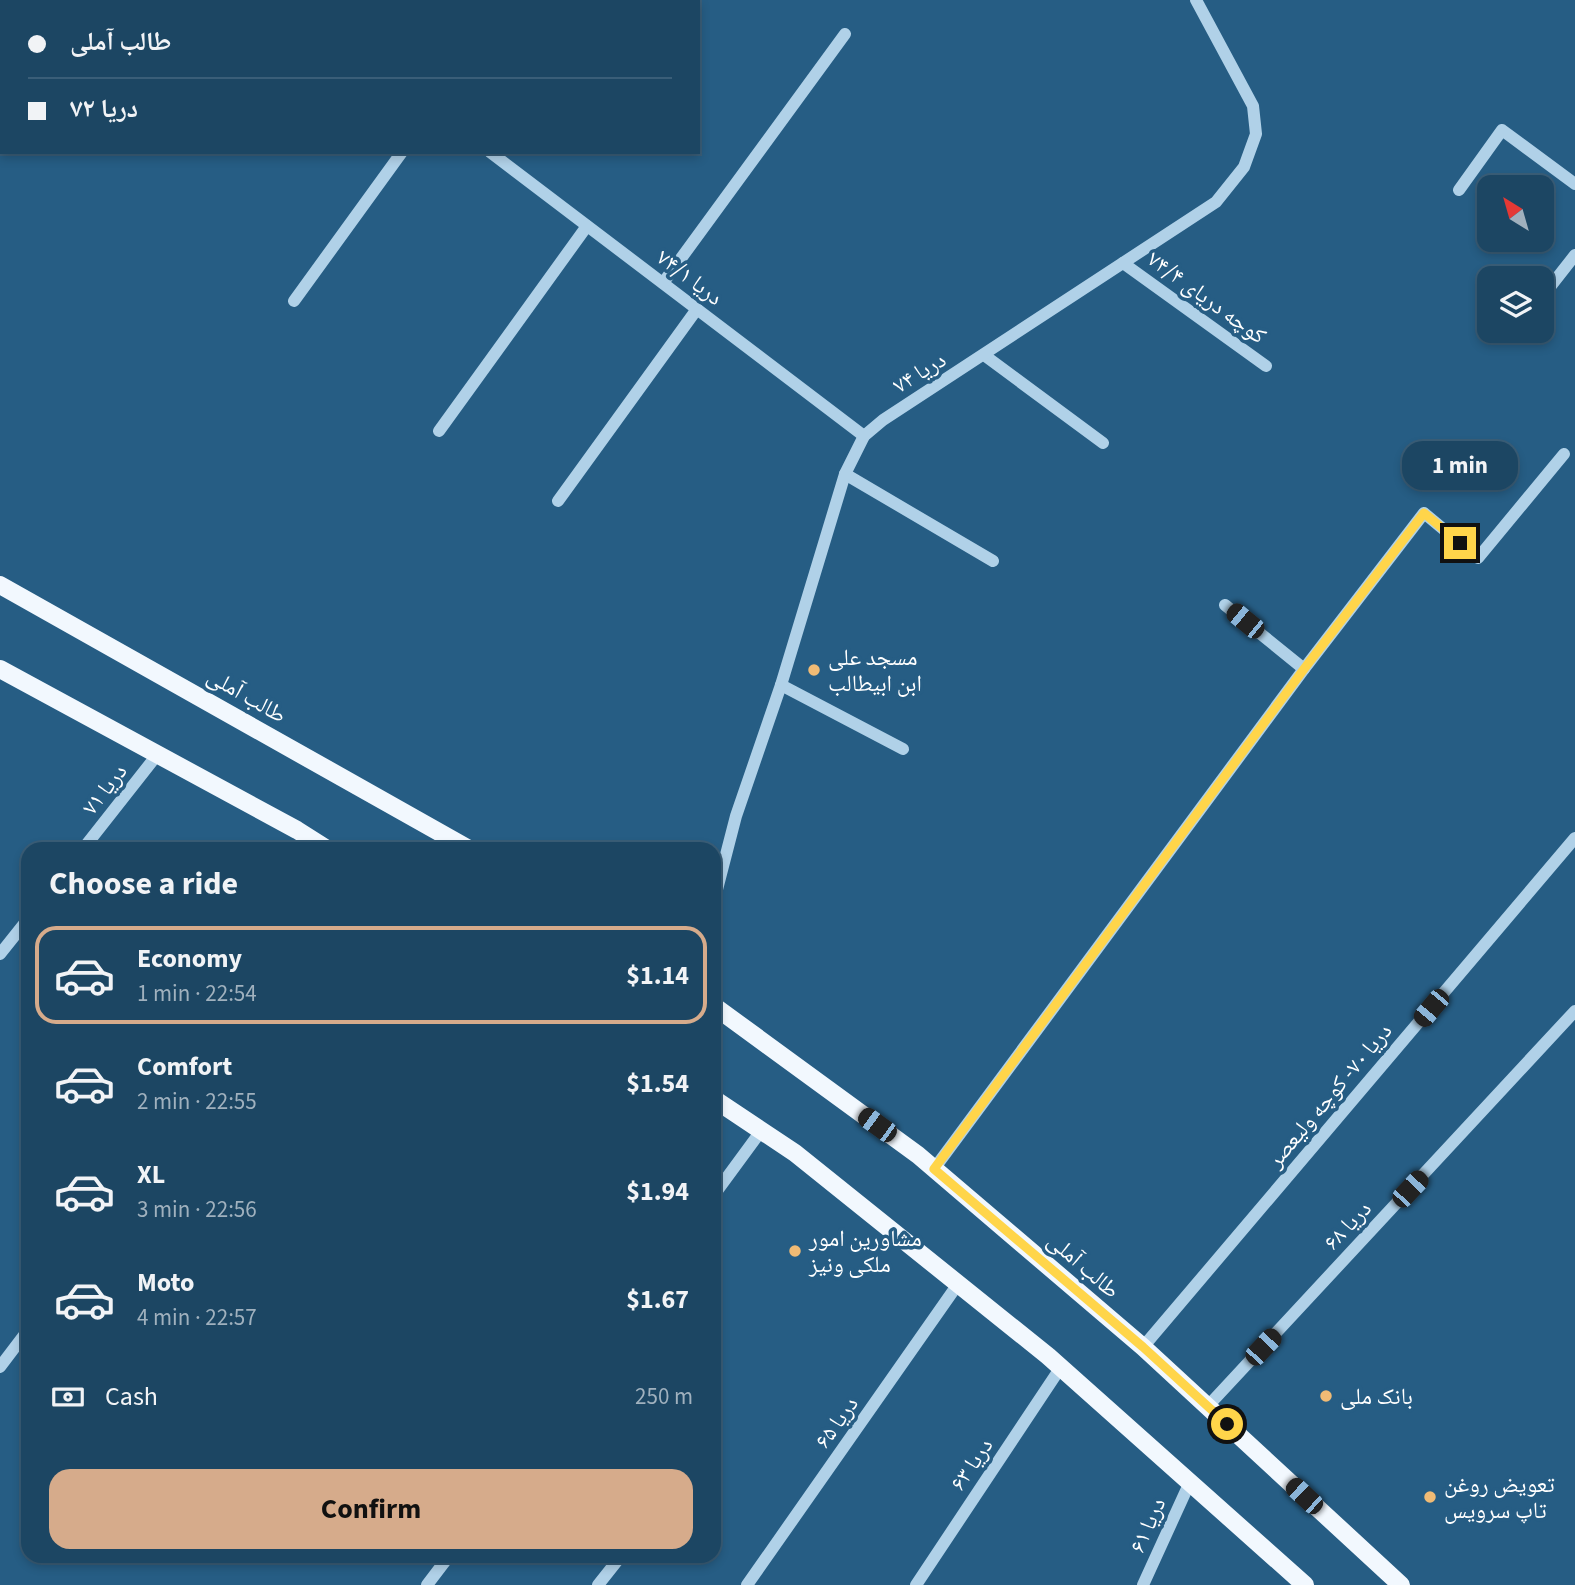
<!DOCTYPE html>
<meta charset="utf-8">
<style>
body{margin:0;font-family:"Source Sans 3","Noto Naskh Arabic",sans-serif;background:#29506c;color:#f1f3f6;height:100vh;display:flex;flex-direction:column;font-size:26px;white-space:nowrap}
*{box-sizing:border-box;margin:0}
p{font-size:23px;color:#a0b1be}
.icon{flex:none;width:38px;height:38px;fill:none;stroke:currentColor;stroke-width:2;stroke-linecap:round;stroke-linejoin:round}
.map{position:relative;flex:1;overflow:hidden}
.details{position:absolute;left:21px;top:842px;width:700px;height:721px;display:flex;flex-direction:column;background:#1c4663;border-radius:21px;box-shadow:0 4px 10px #0003,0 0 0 2px #3a5e78}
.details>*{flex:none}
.banner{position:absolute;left:0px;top:0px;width:700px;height:154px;box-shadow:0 4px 10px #0003,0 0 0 2px #3a5e78;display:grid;align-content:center;height:154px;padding:0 28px;background:#1c4663}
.needle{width:46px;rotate:323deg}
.fabs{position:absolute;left:1477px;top:175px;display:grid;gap:14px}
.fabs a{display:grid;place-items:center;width:77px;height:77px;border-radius:14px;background:#1c4663;box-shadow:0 4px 10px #0003,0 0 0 2px #3a5e78;font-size:35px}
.end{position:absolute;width:32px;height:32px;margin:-16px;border:9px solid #ffd54a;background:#111;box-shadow:0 0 0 4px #111}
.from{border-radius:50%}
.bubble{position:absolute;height:49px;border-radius:21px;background:#1c4663;box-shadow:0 4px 10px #0003,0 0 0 2px #3a5e78;font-size:23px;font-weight:700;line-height:49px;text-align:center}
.car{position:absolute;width:21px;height:42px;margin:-21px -10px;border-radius:9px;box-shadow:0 0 5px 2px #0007;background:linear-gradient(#222 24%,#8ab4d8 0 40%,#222 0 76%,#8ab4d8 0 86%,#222 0)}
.banner b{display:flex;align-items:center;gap:24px;height:66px;font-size:26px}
.banner b+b{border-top:2px solid #3a5e78}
.banner i{width:18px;height:18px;background:#f1f3f6}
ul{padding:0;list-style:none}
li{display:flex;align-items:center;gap:21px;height:98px;margin:0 14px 10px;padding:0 14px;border:4px solid transparent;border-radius:21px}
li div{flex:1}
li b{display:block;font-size:26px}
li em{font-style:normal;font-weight:700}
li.active{border-color:#d6ab8b}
li>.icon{width:63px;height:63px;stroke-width:1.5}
h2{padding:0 28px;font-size:32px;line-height:84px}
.pay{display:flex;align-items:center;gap:18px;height:77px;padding:0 28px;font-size:26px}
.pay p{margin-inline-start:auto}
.action{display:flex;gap:14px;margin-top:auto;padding:14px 28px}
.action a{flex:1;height:80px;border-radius:21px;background:#d6ab8b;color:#111;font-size:28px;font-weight:700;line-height:80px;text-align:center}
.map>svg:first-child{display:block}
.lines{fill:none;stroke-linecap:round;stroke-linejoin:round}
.minor{stroke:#b0d1e8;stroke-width:12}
.major{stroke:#f2f8fe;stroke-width:18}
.route{stroke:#ffd54a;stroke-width:9}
.poi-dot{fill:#f0bb75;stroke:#265d84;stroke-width:2.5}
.labels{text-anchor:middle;stroke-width:7;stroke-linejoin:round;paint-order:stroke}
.street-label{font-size:23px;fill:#fff;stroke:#265d84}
.poi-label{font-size:23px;fill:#fff;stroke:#265d84;text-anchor:start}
</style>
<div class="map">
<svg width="1575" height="1585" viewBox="0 0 1575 1585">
<rect width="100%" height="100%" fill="#265d84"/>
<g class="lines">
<g class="minor">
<polyline points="289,0 291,2"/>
<polyline points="275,2 277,0"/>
<polyline points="441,2 442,0"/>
<polyline points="605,2 606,0"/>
<polyline points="490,152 864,436"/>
<polyline points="1459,190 1502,130 1575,184"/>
<polyline points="1123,263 1266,366"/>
<polyline points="663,283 845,34"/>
<polyline points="1546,292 1575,255"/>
<polyline points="294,301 402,152"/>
<polyline points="984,355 1103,443"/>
<polyline points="439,431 587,226"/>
<polyline points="845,474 993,561"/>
<polyline points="558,501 697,309"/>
<polyline points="1225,605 1304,669"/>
<polyline points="781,685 903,749"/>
<polyline points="83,849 157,755"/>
<polyline points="714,901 736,816 781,685 845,474 864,436 883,420 1216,202 1244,167 1256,134 1253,106 1196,0"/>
<polyline points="0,954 28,919"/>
<polyline points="934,1169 1304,669 1424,513 1478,558 1564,454"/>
<polyline points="714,1195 761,1131"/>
<polyline points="1143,1347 1575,838"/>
<polyline points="0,1367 28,1330"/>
<polyline points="1208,1406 1575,1011"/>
<polyline points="427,1585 449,1556"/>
<polyline points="598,1585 621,1556"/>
<polyline points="747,1585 958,1284"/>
<polyline points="916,1585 1061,1367"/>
<polyline points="1143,1585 1190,1482"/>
</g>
<g class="major">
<polyline points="0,585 469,849"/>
<polyline points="0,669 297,830 327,849"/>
<polyline points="714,1006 918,1155 1143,1347 1401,1585"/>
<polyline points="714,1099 795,1153 1048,1356 1305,1585"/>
</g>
</g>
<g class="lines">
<polyline class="route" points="1227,1424 1143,1347 934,1169 1304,669 1424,513 1460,543"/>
</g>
<g class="poi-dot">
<circle cx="814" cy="670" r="7"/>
<circle cx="795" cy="1251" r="7"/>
<circle cx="1326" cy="1396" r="7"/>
<circle cx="1430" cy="1497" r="7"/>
</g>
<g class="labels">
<g class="street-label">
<text transform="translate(690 277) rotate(37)" y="8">دریا ۷۴/۱</text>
<text transform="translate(1207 297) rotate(36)" y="8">کوچه دریای ۷۴/۴</text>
<text transform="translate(919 372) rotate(-32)" y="8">دریا ۷۴</text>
<text transform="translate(247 695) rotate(30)" y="8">طالب آملی</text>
<text transform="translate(104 789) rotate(-52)" y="8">دریا ۷۱</text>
<text transform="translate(1329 1095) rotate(-50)" y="8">دریا ۷۰- کوچه ولیعصر</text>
<text transform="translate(1347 1225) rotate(-47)" y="8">دریا ۶۸</text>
<text transform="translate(1084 1265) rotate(41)" y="8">طالب آملی</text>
<text transform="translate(836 1422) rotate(-55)" y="8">دریا ۶۵</text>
<text transform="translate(971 1464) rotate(-56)" y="8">دریا ۶۳</text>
<text transform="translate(1147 1525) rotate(-66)" y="8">دریا ۶۱</text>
</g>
<g class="poi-label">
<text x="828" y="665">مسجد علی<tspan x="828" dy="26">ابن ابیطالب</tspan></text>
<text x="809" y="1246">مشاورین امور<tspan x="809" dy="26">ملکی ونیز</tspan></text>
<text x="1340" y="1404">بانک ملی</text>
<text x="1444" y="1492">تعویض روغن<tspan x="1444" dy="26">تاپ سرویس</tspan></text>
</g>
</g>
</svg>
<div class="fabs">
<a><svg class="needle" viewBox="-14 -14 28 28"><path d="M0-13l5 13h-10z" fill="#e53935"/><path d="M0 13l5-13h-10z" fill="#a0b1be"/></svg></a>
<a><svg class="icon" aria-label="layers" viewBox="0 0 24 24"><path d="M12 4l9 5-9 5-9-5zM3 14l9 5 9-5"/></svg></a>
</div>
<i class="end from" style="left:1227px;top:1424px"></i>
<i class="end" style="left:1460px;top:543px"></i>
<div class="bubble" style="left:1402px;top:441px;width:116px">1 min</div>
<i class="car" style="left:1245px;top:621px;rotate:309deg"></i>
<i class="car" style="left:1431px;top:1008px;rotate:220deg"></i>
<i class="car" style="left:877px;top:1125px;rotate:306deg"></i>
<i class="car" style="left:1410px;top:1189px;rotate:43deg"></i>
<i class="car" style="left:1263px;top:1347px;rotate:43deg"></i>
<i class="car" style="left:1304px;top:1496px;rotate:313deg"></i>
<div class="banner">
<b><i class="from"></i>طالب آملی</b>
<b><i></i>دریا ۷۲</b>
</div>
<section class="details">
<h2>Choose a ride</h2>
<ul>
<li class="active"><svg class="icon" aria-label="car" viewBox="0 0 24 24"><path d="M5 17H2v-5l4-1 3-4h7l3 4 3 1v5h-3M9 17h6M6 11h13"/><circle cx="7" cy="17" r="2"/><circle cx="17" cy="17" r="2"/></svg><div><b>Economy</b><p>1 min · 22:54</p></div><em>$1.14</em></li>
<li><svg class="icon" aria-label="car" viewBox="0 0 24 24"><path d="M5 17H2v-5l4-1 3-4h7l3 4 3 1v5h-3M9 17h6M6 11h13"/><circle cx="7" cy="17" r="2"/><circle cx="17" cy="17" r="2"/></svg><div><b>Comfort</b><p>2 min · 22:55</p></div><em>$1.54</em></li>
<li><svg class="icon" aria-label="car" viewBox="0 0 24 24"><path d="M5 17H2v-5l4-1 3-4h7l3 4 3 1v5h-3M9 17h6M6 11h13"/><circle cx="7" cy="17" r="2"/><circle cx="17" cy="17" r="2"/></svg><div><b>XL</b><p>3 min · 22:56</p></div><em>$1.94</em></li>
<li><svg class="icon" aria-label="car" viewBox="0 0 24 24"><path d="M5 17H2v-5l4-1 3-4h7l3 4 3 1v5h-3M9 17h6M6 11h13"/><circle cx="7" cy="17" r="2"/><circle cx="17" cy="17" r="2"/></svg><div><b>Moto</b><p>4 min · 22:57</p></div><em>$1.67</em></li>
</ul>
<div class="pay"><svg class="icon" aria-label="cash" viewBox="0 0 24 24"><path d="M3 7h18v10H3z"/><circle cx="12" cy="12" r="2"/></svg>Cash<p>250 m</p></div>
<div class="action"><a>Confirm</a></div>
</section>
</div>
